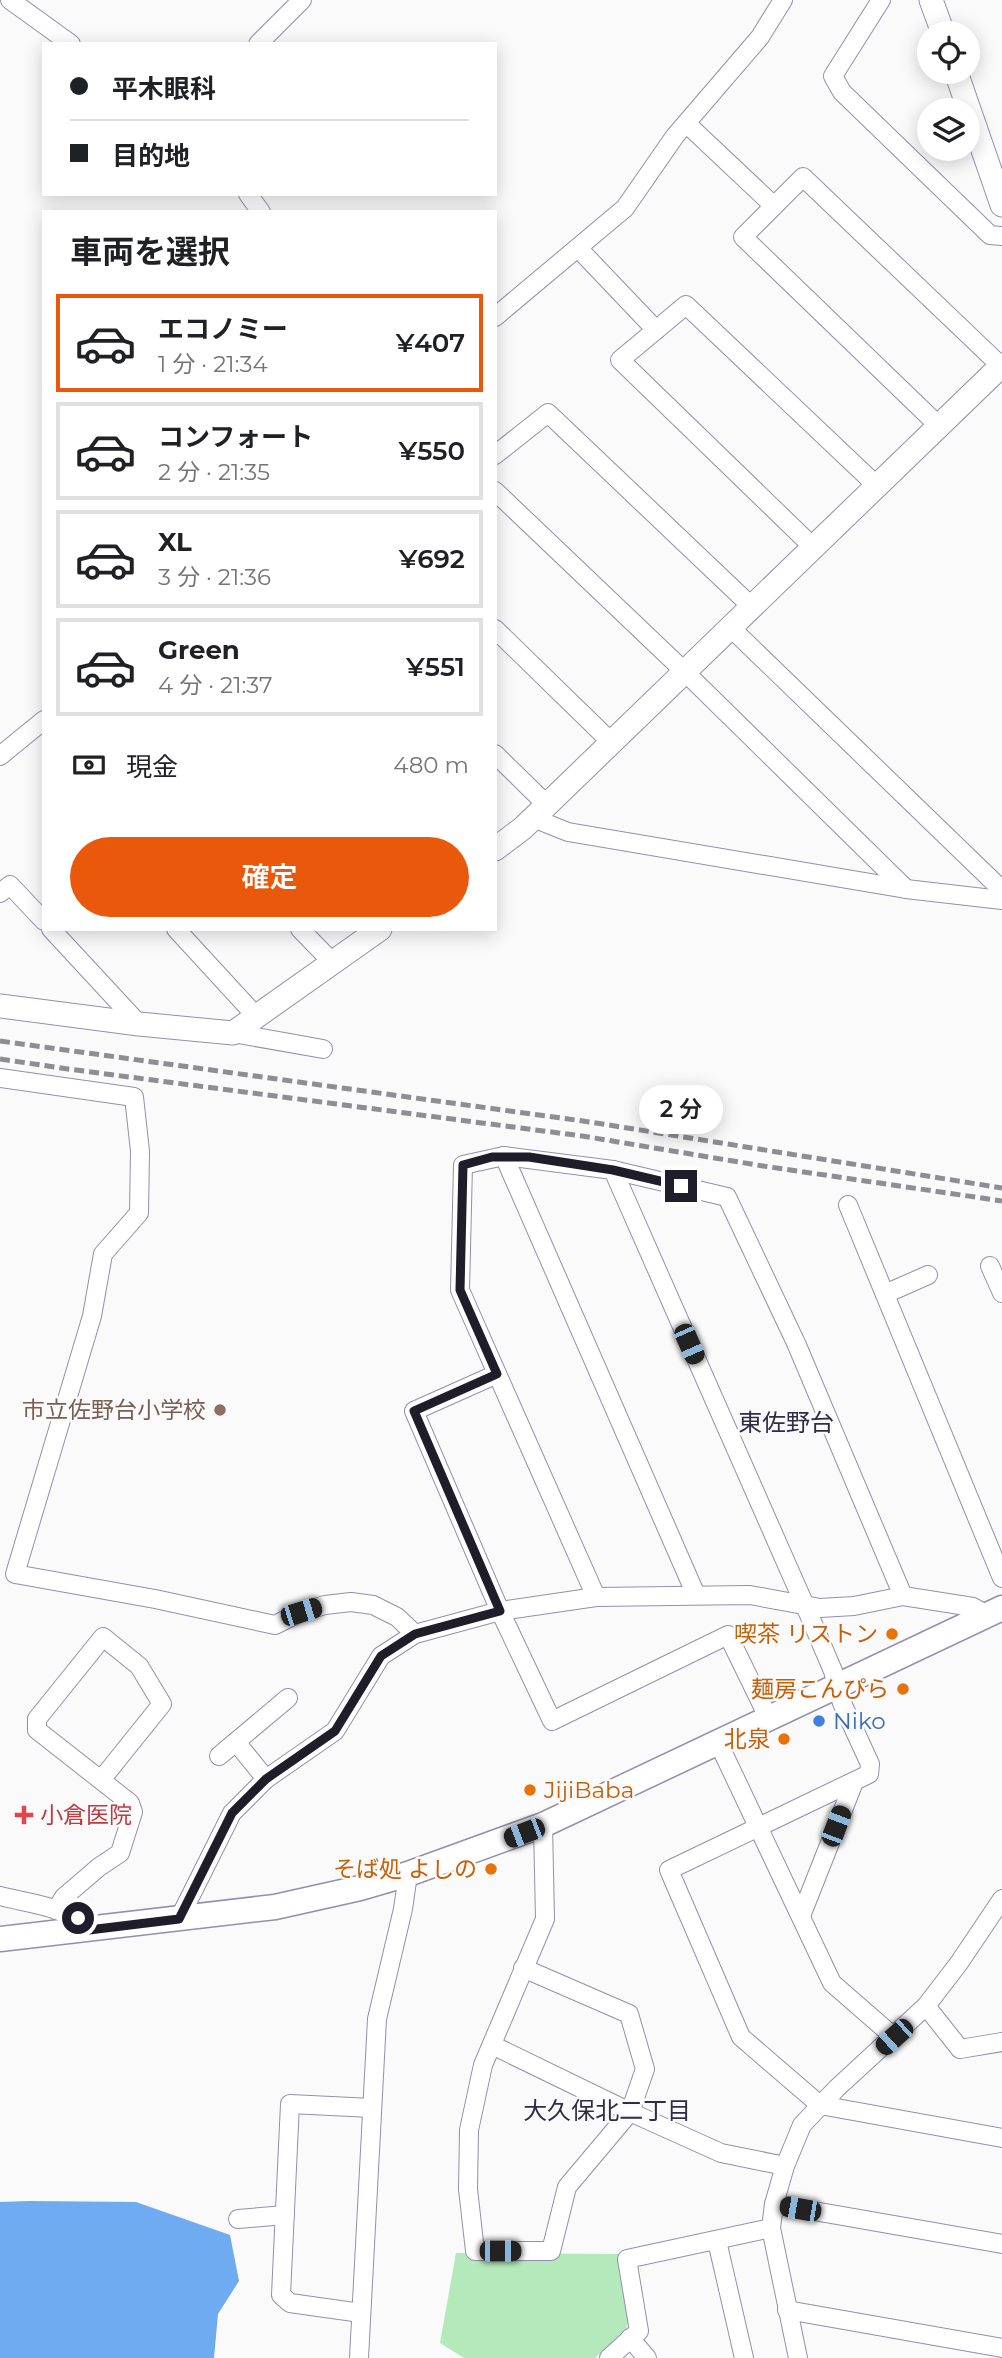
<!DOCTYPE html>
<html lang="ja">
<meta charset="utf-8">
<style>
body{margin:0;font-family:Montserrat,"Noto Sans JP",sans-serif;background:#f2f2f2;color:#202124;height:100vh;display:flex;flex-direction:column;font-size:26px;white-space:nowrap}
*{box-sizing:border-box;margin:0}
p{font-size:23px;color:#757577}
.icon{flex:none;width:38px;height:38px;fill:none;stroke:currentColor;stroke-width:2;stroke-linecap:round;stroke-linejoin:round}
.map{position:relative;flex:1;overflow:hidden}
.drawer{position:absolute;left:42px;top:210px;width:455px;height:721px;display:flex;flex-direction:column;background:#fff;border-radius:0px;box-shadow:0 4px 18px #0003}
.drawer>*{flex:none}
.top-card{position:absolute;left:42px;top:42px;width:455px;height:154px;border-radius:0px;box-shadow:0 4px 18px #0003;display:grid;align-content:center;height:154px;padding:0 28px;background:#fff}
.controls{position:absolute;left:917px;top:21px;display:grid;gap:14px}
.controls a{display:grid;place-items:center;width:63px;height:63px;border-radius:50%;background:#fff;box-shadow:0 4px 18px #0003;font-size:35px}
.end{position:absolute;width:32px;height:32px;margin:-16px;border:9px solid #1f1d29;background:#fff;box-shadow:0 0 0 4px #fff}
.from{border-radius:50%}
.bubble{position:absolute;height:49px;border-radius:24px;background:#fff;box-shadow:0 4px 18px #0003;font-size:23px;font-weight:600;line-height:49px;text-align:center}
.car{position:absolute;width:21px;height:42px;margin:-21px -10px;border-radius:9px;box-shadow:0 0 5px 2px #0007;background:linear-gradient(#222 24%,#8ab4d8 0 40%,#222 0 76%,#8ab4d8 0 86%,#222 0)}
.top-card b{display:flex;align-items:center;gap:24px;height:66px;font-size:26px}
.top-card b+b{border-top:2px solid #e0e0e0}
.top-card i{width:18px;height:18px;background:#202124}
ul{padding:0;list-style:none}
li{display:flex;align-items:center;gap:21px;height:98px;margin:0 14px 10px;padding:0 14px;border:4px solid #e0e0e0;border-radius:0px}
li div{flex:1}
li b{display:block;font-size:26px}
li em{font-style:normal;font-weight:600}
li.current{border-color:#ea580c}
li>.icon{width:63px;height:63px;stroke-width:1.5}
h2{padding:0 28px;font-size:32px;line-height:84px}
.pay{display:flex;align-items:center;gap:18px;height:77px;padding:0 28px;font-size:26px}
.pay p{margin-inline-start:auto}
.primary-button{display:flex;gap:14px;margin-top:auto;padding:14px 28px}
.primary-button a{flex:1;height:80px;border-radius:42px;background:#ea580c;color:#fff;font-size:28px;font-weight:600;line-height:80px;text-align:center}
.map>svg:first-child{display:block}
.park{fill:#b4e9bc}
.water{fill:#6fabf1}
.lines{fill:none;stroke-linecap:round;stroke-linejoin:round}
.minor-casing{stroke:#928fae;stroke-width:20}
.tertiary-casing{stroke:#928fae;stroke-width:25}
.secondary-casing{stroke:#928fae;stroke-width:27}
.minor{stroke:#fff;stroke-width:18}
.tertiary{stroke:#fff;stroke-width:23}
.secondary{stroke:#fff;stroke-width:24}
.rail{stroke:#8e8d93;stroke-width:5;stroke-dasharray:10 5;stroke-linecap:butt}
.route{stroke:#1f1d29;stroke-width:9}
.education-dot{fill:#8d6e63;stroke:#fafafa;stroke-width:2.5}
.food-dot{fill:#e8710a;stroke:#fafafa;stroke-width:2.5}
.shop-dot{fill:#3f7fe0;stroke:#fafafa;stroke-width:2.5}
.health-dot{fill:#e0444e;stroke:#fafafa;stroke-width:2.5}
.labels{text-anchor:middle;stroke-width:5;stroke-linejoin:round;paint-order:stroke}
.education-label{font-size:23px;fill:#785e54;stroke:#fafafa;text-anchor:end}
.food-label{font-size:23px;fill:#c56008;stroke:#fafafa;text-anchor:end}
.shop-label{font-size:23px;fill:#366cbe;stroke:#fafafa;text-anchor:start}
.health-label{font-size:23px;fill:#be3a42;stroke:#fafafa;text-anchor:start}
.neighbourhood-label{font-size:24px;fill:#302c46;stroke:#fafafa}
</style>
<div class="map">
<svg width="1002" height="2358" viewBox="0 0 1002 2358">
<rect width="100%" height="100%" fill="#fafafa"/>
<polygon class="park" points="456,2253 620,2254 630,2315 626,2330 595,2358 464,2358 440,2343"/>
<polygon class="water" points="29,2201 136,2202 230,2235 239,2281 218,2314 214,2358 0,2358 0,2202"/>
<g class="lines">
<g class="minor-casing">
<g id="minor">
<polyline points="10,0 71,44"/>
<polyline points="881,0 833,76 842,92 990,235 1002,236"/>
<polyline points="258,44 302,0"/>
<polyline points="687,124 774,206"/>
<polyline points="248,194 261,212"/>
<polyline points="578,248 656,330"/>
<polyline points="495,317 625,208 675,136 760,37 783,0"/>
<polyline points="939,426 743,237 803,177 1001,366"/>
<polyline points="495,455 548,413 751,606"/>
<polyline points="495,491 684,671 906,889"/>
<polyline points="813,547 620,360 686,305 876,485"/>
<polyline points="730,627 1002,890"/>
<polyline points="495,629 610,741"/>
<polyline points="495,754 547,805"/>
<polyline points="0,756 44,720"/>
<polyline points="533,818 568,832 906,889 1002,900"/>
<polyline points="0,893 10,885 44,921"/>
<polyline points="51,929 139,1024"/>
<polyline points="176,929 256,1016"/>
<polyline points="300,929 332,962"/>
<polyline points="233,1033 323,1049"/>
<polyline points="0,1078 134,1097 140,1151 139,1213 103,1254 92,1316 15,1574 155,1599 275,1625 301,1612 325,1605 351,1602 373,1605 397,1617 415,1634"/>
<polyline points="504,1156 696,1595"/>
<polyline points="613,1170 727,1197 796,1343 903,1596"/>
<polyline points="848,1205 1002,1578"/>
<polyline points="990,1266 1002,1293"/>
<polyline points="885,1294 928,1275"/>
<polyline points="497,1374 414,1411 500,1611 552,1721 728,1635 769,1719"/>
<polyline points="596,1597 460,1290 463,1165 504,1156 613,1170 810,1617 833,1671 842,1703 870,1764 869,1774 669,1870 741,2037 820,2105 1002,2138"/>
<polyline points="236,1742 266,1779"/>
<polyline points="718,1742 832,1983 894,2037"/>
<polyline points="219,1756 288,1698"/>
<path d="M 0,1896 C 30,1904 67,1906 89,1930"/>
<polyline points="56,1910 64,1897 99,1867 120,1853 133,1812 130,1803 37,1730 37,1719 103,1637 139,1666 162,1704 101,1780"/>
<polyline points="801,1916 854,1782"/>
<polyline points="179,1919 232,1813 266,1779 335,1731 381,1656 415,1634 500,1611 596,1597 750,1595 820,1608 854,1606 903,1596 973,1607 987,1615"/>
<polyline points="523,1968 629,2014 645,2069 630,2112 567,2187 551,2251 475,2251 468,2189 469,2130 483,2065 545,1919 543,1825"/>
<polyline points="926,2006 960,2049 1002,2042"/>
<polyline points="492,2045 630,2112 721,2153 785,2166"/>
<polyline points="774,2204 1002,2244"/>
<polyline points="238,2219 285,2215"/>
<polyline points="717,2241 744,2358"/>
<polyline points="787,2310 1002,2348"/>
<polyline points="361,2313 290,2303 281,2295 290,2104 372,2108"/>
<polyline points="630,2338 647,2358"/>
<polyline points="359,2358 377,2019 403,1909 408,1874"/>
<polyline points="609,2358 639,2331 627,2259 771,2228"/>
<polyline points="798,2358 771,2228 774,2204 785,2166 802,2125 837,2088 926,2006 959,1963 1002,1899"/>
</g>
</g>
<g class="tertiary-casing">
<g id="tertiary">
<polyline points="931,0 943,33"/>
<polyline points="956,72 1002,205"/>
<polyline points="495,849 523,828 1002,365"/>
<polyline points="0,1006 139,1024 233,1033 380,929"/>
</g>
</g>
<g class="secondary-casing">
<polyline id="secondary" points="0,1939 275,1907 360,1888 408,1874 543,1825 1002,1608"/>
</g>
<use href="#minor" class="minor"/>
<use href="#tertiary" class="tertiary"/>
<use href="#secondary" class="secondary"/>
<g class="rail">
<polyline points="0,1041 590,1122 1002,1188"/>
<polyline points="0,1059 68,1069 582,1136 763,1166 1002,1201"/>
</g>
</g>
<g class="lines">
<polyline class="route" points="78,1918 89,1930 179,1919 232,1813 266,1779 335,1731 381,1656 415,1634 500,1611 414,1411 497,1374 460,1290 463,1165 492,1157 529,1157 613,1170 681,1186"/>
</g>
<circle class="education-dot" cx="220" cy="1410" r="7"/>
<g class="food-dot">
<circle cx="892" cy="1634" r="7"/>
<circle cx="903" cy="1689" r="7"/>
<circle cx="784" cy="1739" r="7"/>
<circle cx="530" cy="1790" r="7"/>
<circle cx="491" cy="1869" r="7"/>
</g>
<circle class="shop-dot" cx="819" cy="1721" r="7"/>
<path class="health-dot" d="M20.5 1804.5h7v7h7v7h-7v7h-7v-7h-7v-7h7z"/>
<g class="labels">
<g class="education-label">
<text x="206" y="1418">市立佐野台小学校</text>
</g>
<g class="food-label">
<text x="878" y="1642">喫茶 リストン</text>
<text x="889" y="1697">麺房こんぴら</text>
<text x="770" y="1747">北泉</text>
<text x="544" y="1798" text-anchor="start">JijiBaba</text>
<text x="477" y="1877">そば処 よしの</text>
</g>
<g class="shop-label">
<text x="833" y="1729">Niko</text>
</g>
<g class="health-label">
<text x="40" y="1823">小倉医院</text>
</g>
<g class="neighbourhood-label">
<text x="786" y="1431">東佐野台</text>
<text x="607" y="2119">大久保北二丁目</text>
</g>
</g>
</svg>
<div class="controls">
<a><svg class="icon" aria-label="locate" viewBox="0 0 24 24"><circle cx="12" cy="12" r="6"/><path d="M12 2v4M12 18v4M2 12h4M18 12h4"/></svg></a>
<a><svg class="icon" aria-label="layers" viewBox="0 0 24 24"><path d="M12 4l9 5-9 5-9-5zM3 14l9 5 9-5"/></svg></a>
</div>
<i class="end from" style="left:78px;top:1918px"></i>
<i class="end" style="left:681px;top:1186px"></i>
<div class="bubble" style="left:639px;top:1085px;width:84px">2 分</div>
<i class="car" style="left:689px;top:1344px;rotate:156deg"></i>
<i class="car" style="left:301px;top:1612px;rotate:73deg"></i>
<i class="car" style="left:836px;top:1826px;rotate:21deg"></i>
<i class="car" style="left:524px;top:1833px;rotate:249deg"></i>
<i class="car" style="left:894px;top:2037px;rotate:228deg"></i>
<i class="car" style="left:800px;top:2209px;rotate:280deg"></i>
<i class="car" style="left:500px;top:2251px;rotate:90deg"></i>
<div class="top-card">
<b><i class="from"></i>平木眼科</b>
<b><i></i>目的地</b>
</div>
<section class="drawer">
<h2>車両を選択</h2>
<ul>
<li class="current"><svg class="icon" aria-label="car" viewBox="0 0 24 24"><path d="M5 17H2v-5l4-1 3-4h7l3 4 3 1v5h-3M9 17h6M6 11h13"/><circle cx="7" cy="17" r="2"/><circle cx="17" cy="17" r="2"/></svg><div><b>エコノミー</b><p>1 分 · 21:34</p></div><em>¥407</em></li>
<li><svg class="icon" aria-label="car" viewBox="0 0 24 24"><path d="M5 17H2v-5l4-1 3-4h7l3 4 3 1v5h-3M9 17h6M6 11h13"/><circle cx="7" cy="17" r="2"/><circle cx="17" cy="17" r="2"/></svg><div><b>コンフォート</b><p>2 分 · 21:35</p></div><em>¥550</em></li>
<li><svg class="icon" aria-label="car" viewBox="0 0 24 24"><path d="M5 17H2v-5l4-1 3-4h7l3 4 3 1v5h-3M9 17h6M6 11h13"/><circle cx="7" cy="17" r="2"/><circle cx="17" cy="17" r="2"/></svg><div><b>XL</b><p>3 分 · 21:36</p></div><em>¥692</em></li>
<li><svg class="icon" aria-label="car" viewBox="0 0 24 24"><path d="M5 17H2v-5l4-1 3-4h7l3 4 3 1v5h-3M9 17h6M6 11h13"/><circle cx="7" cy="17" r="2"/><circle cx="17" cy="17" r="2"/></svg><div><b>Green</b><p>4 分 · 21:37</p></div><em>¥551</em></li>
</ul>
<div class="pay"><svg class="icon" aria-label="cash" viewBox="0 0 24 24"><path d="M3 7h18v10H3z"/><circle cx="12" cy="12" r="2"/></svg>現金<p>480 m</p></div>
<div class="primary-button"><a>確定</a></div>
</section>
</div>
